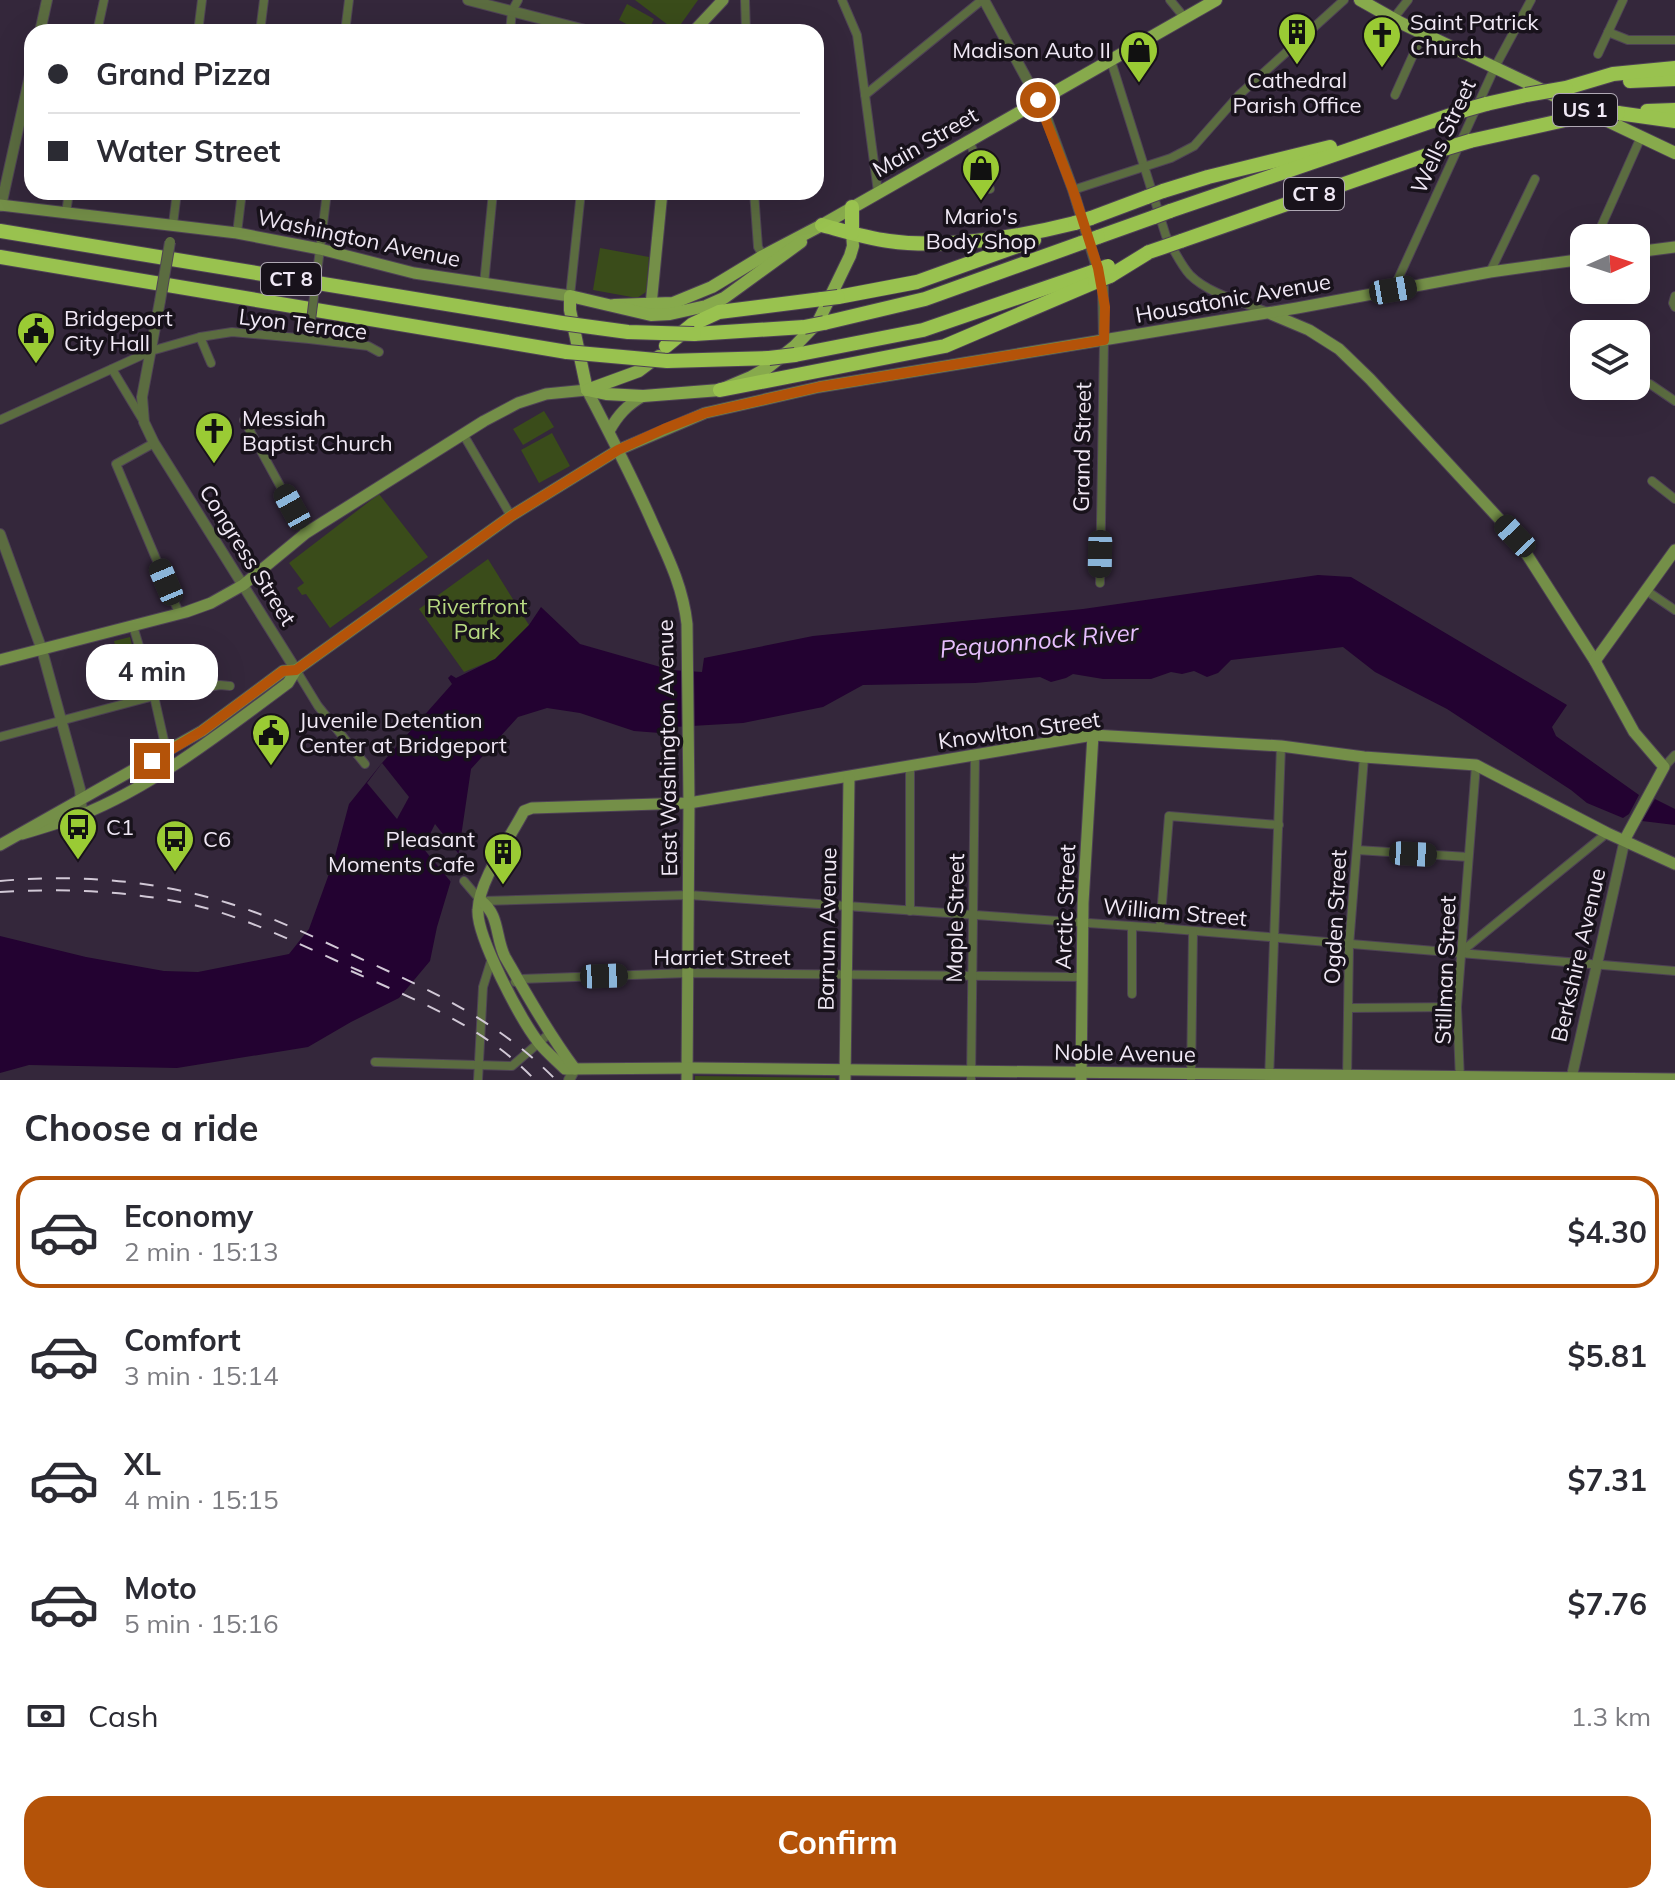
<!DOCTYPE html>
<meta charset="utf-8">
<style>
body{margin:0;font-family:Mulish,sans-serif;background:#f7f7f7;color:#2b2b33;height:100vh;display:flex;flex-direction:column;font-size:30px;white-space:nowrap}
*{box-sizing:border-box;margin:0}
p{font-size:26px;color:#7c7c81}
.icon{flex:none;width:44px;height:44px;fill:none;stroke:currentColor;stroke-width:2;stroke-linecap:round;stroke-linejoin:round}
.map{position:relative;height:1080px;overflow:hidden}
.sheet{display:flex;flex-direction:column;background:#fff;flex:1}
.sheet>*{flex:none}
.top-card{position:absolute;left:24px;top:24px;width:800px;height:176px;border-radius:24px;box-shadow:0 8px 32px #0002;display:grid;align-content:center;height:176px;padding:0 24px;background:#fff}
.needle{width:52px;rotate:87deg}
.tools{position:absolute;left:1570px;top:224px;display:grid;gap:16px}
.tools a{display:grid;place-items:center;width:80px;height:80px;border-radius:16px;background:#fff;box-shadow:0 8px 32px #0002;font-size:40px}
.end{position:absolute;width:36px;height:36px;margin:-18px;border:10px solid #b45309;background:#fff;box-shadow:0 0 0 4px #fff}
.from{border-radius:50%}
.bubble{position:absolute;height:56px;border-radius:24px;background:#fff;box-shadow:0 8px 32px #0002;font-size:26px;font-weight:700;line-height:56px;text-align:center}
.car{position:absolute;width:24px;height:48px;margin:-24px -12px;border-radius:10px;box-shadow:0 0 6px 2px #0007;background:linear-gradient(#222 24%,#8ab4d8 0 40%,#222 0 76%,#8ab4d8 0 86%,#222 0)}
.top-card b{display:flex;align-items:center;gap:28px;height:76px;font-size:30px}
.top-card b+b{border-top:2px solid #e1e1e2}
.top-card i{width:20px;height:20px;background:#2b2b33}
ul{padding:0;list-style:none}
li{display:flex;align-items:center;gap:24px;height:112px;margin:0 16px 12px;padding:0 8px;border:4px solid transparent;border-radius:24px}
li div{flex:1}
li b{display:block;font-size:30px}
li em{font-style:normal;font-weight:700}
li.current{border-color:#b45309}
li>.icon{width:72px;height:72px;stroke-width:1.5}
h2{padding:0 24px;font-size:36px;line-height:96px}
.pay{display:flex;align-items:center;gap:20px;height:88px;padding:0 24px;font-size:30px}
.pay p{margin-inline-start:auto}
.cta{display:flex;gap:16px;margin-top:auto;padding:16px 24px}
.cta a{flex:1;height:92px;border-radius:24px;background:#b45309;color:#fff;font-size:32px;font-weight:700;line-height:92px;text-align:center}
.map>svg:first-child{display:block}
.green{fill:#3a4c1a}
.water{fill:#230231}
.pier{fill:#34273b}
.lines{fill:none;stroke-linecap:round;stroke-linejoin:round}
.minor-casing{stroke:#4e4255;stroke-width:10}
.tertiary-casing{stroke:#4e4255;stroke-width:12}
.secondary-casing{stroke:#4e4255;stroke-width:13}
.primary-casing{stroke:#4e4255;stroke-width:14}
.motorway-casing{stroke:#4e4255;stroke-width:16}
.minor{stroke:#5b6c40;stroke-width:8}
.tertiary{stroke:#5b6c40;stroke-width:10}
.secondary{stroke:#748f48;stroke-width:11}
.primary{stroke:#87aa4c;stroke-width:12}
.motorway{stroke:#99c24f;stroke-width:14}
.rail{stroke:#d1c8d6;stroke-width:2;stroke-dasharray:14 14;stroke-linecap:butt}
.minor-bridge-casing{stroke:#4e4255;stroke-width:10;stroke-linecap:butt}
.tertiary-bridge-casing{stroke:#4e4255;stroke-width:12;stroke-linecap:butt}
.motorway-bridge-casing{stroke:#4e4255;stroke-width:16;stroke-linecap:butt}
.minor-bridge{stroke:#5b6c40;stroke-width:8}
.tertiary-bridge{stroke:#5b6c40;stroke-width:10}
.motorway-bridge{stroke:#99c24f;stroke-width:14}
.route{stroke:#b45309;stroke-width:10}
.labels{text-anchor:middle;stroke-width:7;stroke-linejoin:round;paint-order:stroke}
.shield{fill:#18121b;stroke:#afa8b4;stroke-width:2}
.shield-label{font-size:20px;font-weight:bold;fill:#f0e8f5}
.poi-label{font-size:22px;fill:#f0e8f5;stroke:#18121b;text-anchor:start}
.street-label{font-size:22px;fill:#f0e8f5;stroke:#18121b}
.park-label{font-size:22px;fill:#b7da81;stroke:#18121b}
.water-label{font-size:24px;font-style:italic;fill:#e7befe;stroke:#18121b}
</style>
<div class="map">
<svg width="1675" height="1080" viewBox="0 0 1675 1080">
<rect width="100%" height="100%" fill="#34273b"/>
<g class="green">
<polygon points="635,0 698,0 676,31"/>
<polygon points="627,4 654,19 648,32 641,32 619,20"/>
<polygon points="600,248 649,257 646,292 637,298 593,290"/>
<polygon points="544,411 554,427 523,445 513,429"/>
<polygon points="552,433 570,466 539,483 521,450"/>
<polygon points="379,494 428,557 330,628 306,594 302,595 297,588 304,583 289,563"/>
<polygon points="488,559 529,625 495,659 464,672 419,609"/>
<polygon points="130,637 137,667 122,671 114,641"/>
<polygon points="695,1076 835,1078 836,1080 695,1080"/>
</g>
<g class="water">
<polygon points="1318,575 1351,577 1567,705 1552,727 1556,736 1639,795 1629,814 1623,818 1587,803 1571,790 1447,709 1375,672 1343,647 1231,660 1218,673 1207,677 1194,671 1182,674 1171,672 1151,679 1103,679 1073,674 1066,678 1051,682 1040,677 975,683 863,685 823,707 743,723 674,727 673,734 634,731 580,713 547,708 518,717 471,769 458,857 437,927 430,961 399,998 351,1022 308,1047 177,1068 29,1065 0,1073 0,936 86,957 164,971 198,972 289,954 309,929 334,860 349,804 382,763 452,684 448,678 451,675 456,678 495,659 529,625 541,607 580,644 671,670 702,672 704,658 813,636 1083,609"/>
<polygon points="1655,799 1675,809 1675,825 1642,821"/>
</g>
<g class="pier">
<polygon points="382,763 409,797 397,819 367,783"/>
<polygon points="435,824 458,853 451,882 423,848"/>
</g>
<g class="lines">
<g class="minor-casing">
<g id="minor">
<polyline points="745,0 746,32"/>
<polyline points="842,0 857,35 878,192"/>
<polyline points="1170,0 1184,17"/>
<polyline points="1393,19 1408,0"/>
<polyline points="97,32 104,0"/>
<polyline points="198,32 202,0"/>
<polyline points="260,32 264,0"/>
<polyline points="345,32 349,0"/>
<polyline points="510,32 512,11 518,0"/>
<polyline points="1608,32 1628,40 1675,40"/>
<polyline points="1598,54 1623,0"/>
<path d="M 1111,61 L 1166,236 C 1173,248 1180,264 1190,275 C 1209,294 1243,302 1267,312"/>
<polyline points="865,95 982,0"/>
<polyline points="1395,95 1423,33"/>
<polyline points="969,141 990,189"/>
<polyline points="1073,190 1171,158 1194,146 1239,95 1344,0"/>
<polyline points="754,192 758,247 764,257"/>
<polyline points="66,213 69,192"/>
<polyline points="173,224 177,192"/>
<polyline points="237,233 242,192"/>
<polyline points="1596,238 1641,137"/>
<polyline points="318,265 327,192"/>
<polyline points="1490,272 1535,179"/>
<polyline points="484,284 493,192"/>
<polyline points="1393,290 1495,67 1531,0"/>
<polyline points="570,296 581,192"/>
<polyline points="1675,296 1673,303 1675,307"/>
<polyline points="200,337 211,363"/>
<polyline points="112,369 144,422"/>
<polyline points="1650,384 1675,401"/>
<polyline points="0,420 151,351 200,337 232,332 309,339 368,346 379,352"/>
<polyline points="244,420 306,533"/>
<polyline points="463,434 511,516"/>
<polyline points="154,443 116,464 179,613"/>
<polyline points="1652,481 1675,499"/>
<polyline points="1100,583 1104,340"/>
<polyline points="1647,591 1675,610"/>
<polyline points="133,626 154,696 170,767"/>
<polyline points="296,670 318,706 365,764"/>
<polyline points="0,737 154,696 220,685 230,686"/>
<polyline points="910,766 910,911"/>
<polyline points="1664,767 1675,755"/>
<polyline points="1357,850 1468,857"/>
<polyline points="464,881 481,901 689,895 1160,928 1675,971"/>
<polyline points="1160,928 1169,816 1279,825"/>
<polyline points="1461,952 1607,833"/>
<polyline points="515,982 520,979 688,973 1082,977"/>
<polyline points="1132,994 1132,927"/>
<polyline points="1349,1008 1457,1007"/>
<polyline points="375,1062 512,1066 550,1033"/>
<polyline points="478,1080 483,987 492,958"/>
<polyline points="971,1080 975,756"/>
<polyline points="1191,1080 1193,932"/>
<polyline points="1269,1080 1281,746"/>
<polyline points="1347,1080 1349,946 1364,757"/>
<polyline points="1460,1080 1457,1007 1476,765"/>
</g>
</g>
<g class="tertiary-casing">
<g id="tertiary">
<polyline points="468,0 593,32"/>
<polyline points="984,0 1044,111 1073,190 1103,287 1104,340"/>
<polyline points="40,32 47,0"/>
<polyline points="1,206 32,66"/>
<polyline points="160,301 142,397 144,422 154,443 296,670"/>
<polyline points="0,534 42,650 80,789 82,814"/>
<polyline points="569,1080 575,1069"/>
<polyline points="1571,1080 1625,839"/>
</g>
</g>
<g class="secondary-casing">
<g id="secondary">
<polyline points="693,32 723,0"/>
<polyline points="0,205 237,233 320,249 414,273 570,296"/>
<polyline points="1636,252 1675,247"/>
<polyline points="651,305 662,192"/>
<polyline points="1271,314 1309,330 1339,349 1370,379 1515,536 1595,661 1634,732 1664,767 1625,839"/>
<path d="M 609,431 C 618,415 627,405 643,396"/>
<path d="M 0,660 L 186,612 L 211,603 L 243,585 L 306,533 L 484,421 L 518,403 L 546,394 L 587,390 C 610,434 633,478 653,524 C 668,557 683,587 687,624 L 689,803 L 687,1080"/>
<polyline points="1595,661 1675,550"/>
<path d="M 22,834 C 42,828 62,822 81,815 C 154,786 225,730 288,683 L 296,670 L 511,516 L 618,450 L 705,413 L 819,387 L 1297,308 L 1490,272 L 1584,259"/>
<polyline points="0,845 202,731 283,671 296,670"/>
<path d="M 1675,864 L 1607,833 L 1476,765 L 1364,757 L 1281,746 L 1093,735 L 689,803 L 532,808 L 524,811 C 510,838 479,880 478,910 C 476,936 522,1022 539,1043 C 546,1052 556,1060 565,1069 L 694,1068 L 1675,1079"/>
<path d="M 481,901 C 500,915 495,937 505,957 C 527,995 549,1034 575,1069"/>
<polyline points="845,1080 849,778"/>
<polyline points="1081,1080 1083,903 1093,735"/>
</g>
</g>
<g class="primary-casing">
<g id="primary">
<polyline points="1360,0 1401,23 1675,153"/>
<polyline points="614,305 673,303 712,287 763,256 822,225 1216,0"/>
<polyline points="587,390 570,310 570,296 651,315 670,314 706,306 724,298 801,242"/>
<polyline points="587,390 606,394 643,396 720,390 751,377 767,368 795,346 818,322 850,256 853,246 852,233"/>
<polyline points="587,390 639,371 659,356"/>
</g>
</g>
<g class="motorway-casing">
<g id="motorway">
<polyline points="1630,81 1675,79"/>
<polyline points="1566,88 1613,74 1675,68"/>
<polyline points="1486,104 1526,95"/>
<polyline points="1647,111 1675,110"/>
<polyline points="1618,113 1675,121"/>
<polyline points="1470,141 1574,118"/>
<polyline points="1163,191 1208,177 1330,147"/>
<polyline points="1170,211 1465,110"/>
<polyline points="1091,218 1147,197"/>
<path d="M 822,225 C 844,231 866,238 889,241 C 945,249 1020,237 1075,223"/>
<polyline points="0,231 562,323"/>
<polyline points="852,233 852,207"/>
<polyline points="1098,237 1154,217"/>
<polyline points="1181,241 1447,148"/>
<polyline points="0,257 567,352"/>
<polyline points="1110,276 1149,252"/>
<polyline points="838,297 917,282 1034,240"/>
<polyline points="824,323 925,299 1081,243"/>
<polyline points="694,334 804,327"/>
<polyline points="666,346 693,324 719,312 822,299"/>
<polyline points="795,355 923,330 1092,272"/>
<polyline points="667,361 769,358"/>
<polyline points="720,390 945,346 1095,282"/>
</g>
</g>
<use href="#minor" class="minor"/>
<use href="#tertiary" class="tertiary"/>
<use href="#secondary" class="secondary"/>
<use href="#primary" class="primary"/>
<use href="#motorway" class="motorway"/>
<g class="rail">
<path d="M 0,881 C 77,874 154,880 228,903 C 276,918 322,941 368,962 C 439,994 500,1023 556,1080"/>
<path d="M 0,892 C 64,888 128,891 190,904 C 250,918 306,948 362,972"/>
<path d="M 351,971 C 416,1000 485,1027 535,1080"/>
</g>
<g class="minor-bridge-casing">
<polyline id="minor-bridge" points="310,328 318,265"/>
</g>
<g class="tertiary-bridge-casing">
<polyline id="tertiary-bridge" points="160,301 170,242"/>
</g>
<g class="motorway-bridge-casing">
<g id="motorway-bridge">
<polyline points="1526,95 1566,88"/>
<polyline points="1465,110 1486,104"/>
<polyline points="1574,118 1618,113"/>
<polyline points="1447,148 1470,141"/>
<polyline points="1147,197 1163,191"/>
<polyline points="1154,217 1170,211"/>
<polyline points="1075,223 1091,218"/>
<polyline points="1081,243 1098,237"/>
<polyline points="1149,252 1181,241"/>
<polyline points="1092,272 1108,266"/>
<polyline points="1095,282 1110,276"/>
<polyline points="822,299 838,297"/>
<polyline points="562,323 628,332 694,334"/>
<polyline points="804,327 824,323"/>
<polyline points="567,352 667,361"/>
<polyline points="769,358 795,355"/>
</g>
</g>
<use href="#minor-bridge" class="minor-bridge"/>
<use href="#tertiary-bridge" class="tertiary-bridge"/>
<use href="#motorway-bridge" class="motorway-bridge"/>
</g>
<g class="lines">
<polyline class="route" points="152,761 202,731 283,671 296,670 511,516 618,450 664,429 705,413 819,387 1104,340 1105,307 1098,268 1073,190 1038,100"/>
</g>
<defs>
<g id="building-pin" transform="scale(2)"><path d="M0 17L-7.5 6A9.5 9.5 0 1 1 7.5 6Z" fill="#9acb34" stroke="#18121b"/><path d="M-4-6H4V6H1V3H-1V6H-4ZM-2.5-4.3h1.7v1.8h-1.7ZM.8-4.3h1.7v1.8H.8ZM-2.5-1h1.7V.8h-1.7ZM.8-1h1.7V.8H.8Z" fill="#111"/></g>
<g id="church-pin" transform="scale(2)"><path d="M0 17L-7.5 6A9.5 9.5 0 1 1 7.5 6Z" fill="#9acb34" stroke="#18121b"/><path d="M-1.2-6h2.4v3.5h3.3v2.4h-3.3V6h-2.4V-.1h-3.3v-2.4h3.3Z" fill="#111"/></g>
<g id="shop-pin" transform="scale(2)"><path d="M0 17L-7.5 6A9.5 9.5 0 1 1 7.5 6Z" fill="#9acb34" stroke="#18121b"/><path d="M-5-2.5h2.3a2.7 3.5 0 0 1 5.4 0H5L5.5 6h-11ZM-1.5-2.5h3a1.5 2.3 0 0 0-3 0Z" fill="#111"/></g>
<g id="civic-pin" transform="scale(2)"><path d="M0 17L-7.5 6A9.5 9.5 0 1 1 7.5 6Z" fill="#9acb34" stroke="#18121b"/><path d="M-.6-6.5H3V-4.5H.6V-3L4-1V1h2V6H-6V1h2V-1L-.6-3ZM-1.2 2.5V6h2.4V2.5Z" fill="#111"/></g>
<g id="bus-pin" transform="scale(2)"><path d="M0 17L-7.5 6A9.5 9.5 0 1 1 7.5 6Z" fill="#9acb34" stroke="#18121b"/><path d="M-5-6H5V4H4V6H2V4H-2V6H-4V4H-5ZM-3.5-4V0h7V-4ZM-3.5 1.2v1.5H-2V1.2ZM2 1.2v1.5H3.5V1.2Z" fill="#111"/></g>
</defs>
<g fill-rule="evenodd">
<use href="#building-pin" x="1297" y="32"/>
<use href="#church-pin" x="1382" y="35"/>
<use href="#shop-pin" x="1139" y="50"/>
<use href="#shop-pin" x="981" y="168"/>
<use href="#civic-pin" x="36" y="331"/>
<use href="#church-pin" x="214" y="431"/>
<use href="#civic-pin" x="271" y="733"/>
<use href="#bus-pin" x="78" y="827"/>
<use href="#bus-pin" x="175" y="839"/>
<use href="#building-pin" x="503" y="852"/>
</g>
<g class="labels">
<g class="shield">
<rect x="1553" y="94" width="64" height="32" rx="6"/>
<rect x="1284" y="178" width="60" height="32" rx="6"/>
<rect x="261" y="263" width="60" height="32" rx="6"/>
</g>
<g class="shield-label">
<text x="1585" y="117">US 1</text>
<text x="1314" y="201">CT 8</text>
<text x="291" y="286">CT 8</text>
</g>
<g class="poi-label">
<text x="1410" y="30">Saint Patrick<tspan x="1410" dy="25">Church</tspan></text>
<text x="1111" y="58" text-anchor="end">Madison Auto II</text>
<text x="1297" y="88" text-anchor="middle">Cathedral<tspan x="1297" dy="25">Parish Office</tspan></text>
<text x="981" y="224" text-anchor="middle">Mario's<tspan x="981" dy="25">Body Shop</tspan></text>
<text x="64" y="326">Bridgeport<tspan x="64" dy="25">City Hall</tspan></text>
<text x="242" y="426">Messiah<tspan x="242" dy="25">Baptist Church</tspan></text>
<text x="299" y="728">Juvenile Detention<tspan x="299" dy="25">Center at Bridgeport</tspan></text>
<text x="106" y="835">C1</text>
<text x="203" y="847">C6</text>
<text x="475" y="847" text-anchor="end">Pleasant<tspan x="475" dy="25">Moments Cafe</tspan></text>
</g>
<g class="street-label">
<text transform="translate(1443 136) rotate(-65)" y="8">Wells Street</text>
<text transform="translate(925 142) rotate(-30)" y="8">Main Street</text>
<text transform="translate(359 238) rotate(12)" y="8">Washington Avenue</text>
<text transform="translate(1233 298) rotate(-10)" y="8">Housatonic Avenue</text>
<text transform="translate(303 324) rotate(7)" y="8">Lyon Terrace</text>
<text transform="translate(1082 447) rotate(-89)" y="8">Grand Street</text>
<text transform="translate(248 555) rotate(58)" y="8">Congress Street</text>
<text transform="translate(1019 730) rotate(-8)" y="8">Knowlton Street</text>
<text transform="translate(667 748) rotate(-91)" y="8">East Washington Avenue</text>
<text transform="translate(1065 907) rotate(-88)" y="8">Arctic Street</text>
<text transform="translate(1175 912) rotate(5)" y="8">William Street</text>
<text transform="translate(1335 917) rotate(-87)" y="8">Ogden Street</text>
<text transform="translate(955 918) rotate(-89)" y="8">Maple Street</text>
<text transform="translate(827 929) rotate(-89)" y="8">Barnum Avenue</text>
<text transform="translate(1578 955) rotate(-77)" y="8">Berkshire Avenue</text>
<text x="722" y="965">Harriet Street</text>
<text transform="translate(1445 970) rotate(-88)" y="8">Stillman Street</text>
<text transform="translate(1125 1053) rotate(1)" y="8">Noble Avenue</text>
</g>
<g class="park-label">
<text x="477" y="614">Riverfront<tspan x="477" dy="25">Park</tspan></text>
</g>
<g class="water-label">
<text transform="translate(1039 641) rotate(-5)" y="8">Pequonnock River</text>
</g>
</g>
</svg>
<div class="tools">
<a><svg class="needle" viewBox="-14 -14 28 28"><path d="M0-13l5 13h-10z" fill="#e53935"/><path d="M0 13l5-13h-10z" fill="#7c7c81"/></svg></a>
<a><svg class="icon" aria-label="layers" viewBox="0 0 24 24"><path d="M12 4l9 5-9 5-9-5zM3 14l9 5 9-5"/></svg></a>
</div>
<i class="end from" style="left:1038px;top:100px"></i>
<i class="end" style="left:152px;top:761px"></i>
<div class="bubble" style="left:86px;top:644px;width:132px">4 min</div>
<i class="car" style="left:1393px;top:290px;rotate:80deg"></i>
<i class="car" style="left:292px;top:507px;rotate:331deg"></i>
<i class="car" style="left:1515px;top:536px;rotate:317deg"></i>
<i class="car" style="left:1100px;top:554px;rotate:181deg"></i>
<i class="car" style="left:166px;top:582px;rotate:337deg"></i>
<i class="car" style="left:1413px;top:854px;rotate:93deg"></i>
<i class="car" style="left:604px;top:976px;rotate:88deg"></i>
<div class="top-card">
<b><i class="from"></i>Grand Pizza</b>
<b><i></i>Water Street</b>
</div>
</div>
<section class="sheet">
<h2>Choose a ride</h2>
<ul>
<li class="current"><svg class="icon" aria-label="car" viewBox="0 0 24 24"><path d="M5 17H2v-5l4-1 3-4h7l3 4 3 1v5h-3M9 17h6M6 11h13"/><circle cx="7" cy="17" r="2"/><circle cx="17" cy="17" r="2"/></svg><div><b>Economy</b><p>2 min · 15:13</p></div><em>$4.30</em></li>
<li><svg class="icon" aria-label="car" viewBox="0 0 24 24"><path d="M5 17H2v-5l4-1 3-4h7l3 4 3 1v5h-3M9 17h6M6 11h13"/><circle cx="7" cy="17" r="2"/><circle cx="17" cy="17" r="2"/></svg><div><b>Comfort</b><p>3 min · 15:14</p></div><em>$5.81</em></li>
<li><svg class="icon" aria-label="car" viewBox="0 0 24 24"><path d="M5 17H2v-5l4-1 3-4h7l3 4 3 1v5h-3M9 17h6M6 11h13"/><circle cx="7" cy="17" r="2"/><circle cx="17" cy="17" r="2"/></svg><div><b>XL</b><p>4 min · 15:15</p></div><em>$7.31</em></li>
<li><svg class="icon" aria-label="car" viewBox="0 0 24 24"><path d="M5 17H2v-5l4-1 3-4h7l3 4 3 1v5h-3M9 17h6M6 11h13"/><circle cx="7" cy="17" r="2"/><circle cx="17" cy="17" r="2"/></svg><div><b>Moto</b><p>5 min · 15:16</p></div><em>$7.76</em></li>
</ul>
<div class="pay"><svg class="icon" aria-label="cash" viewBox="0 0 24 24"><path d="M3 7h18v10H3z"/><circle cx="12" cy="12" r="2"/></svg>Cash<p>1.3 km</p></div>
<div class="cta"><a>Confirm</a></div>
</section>
